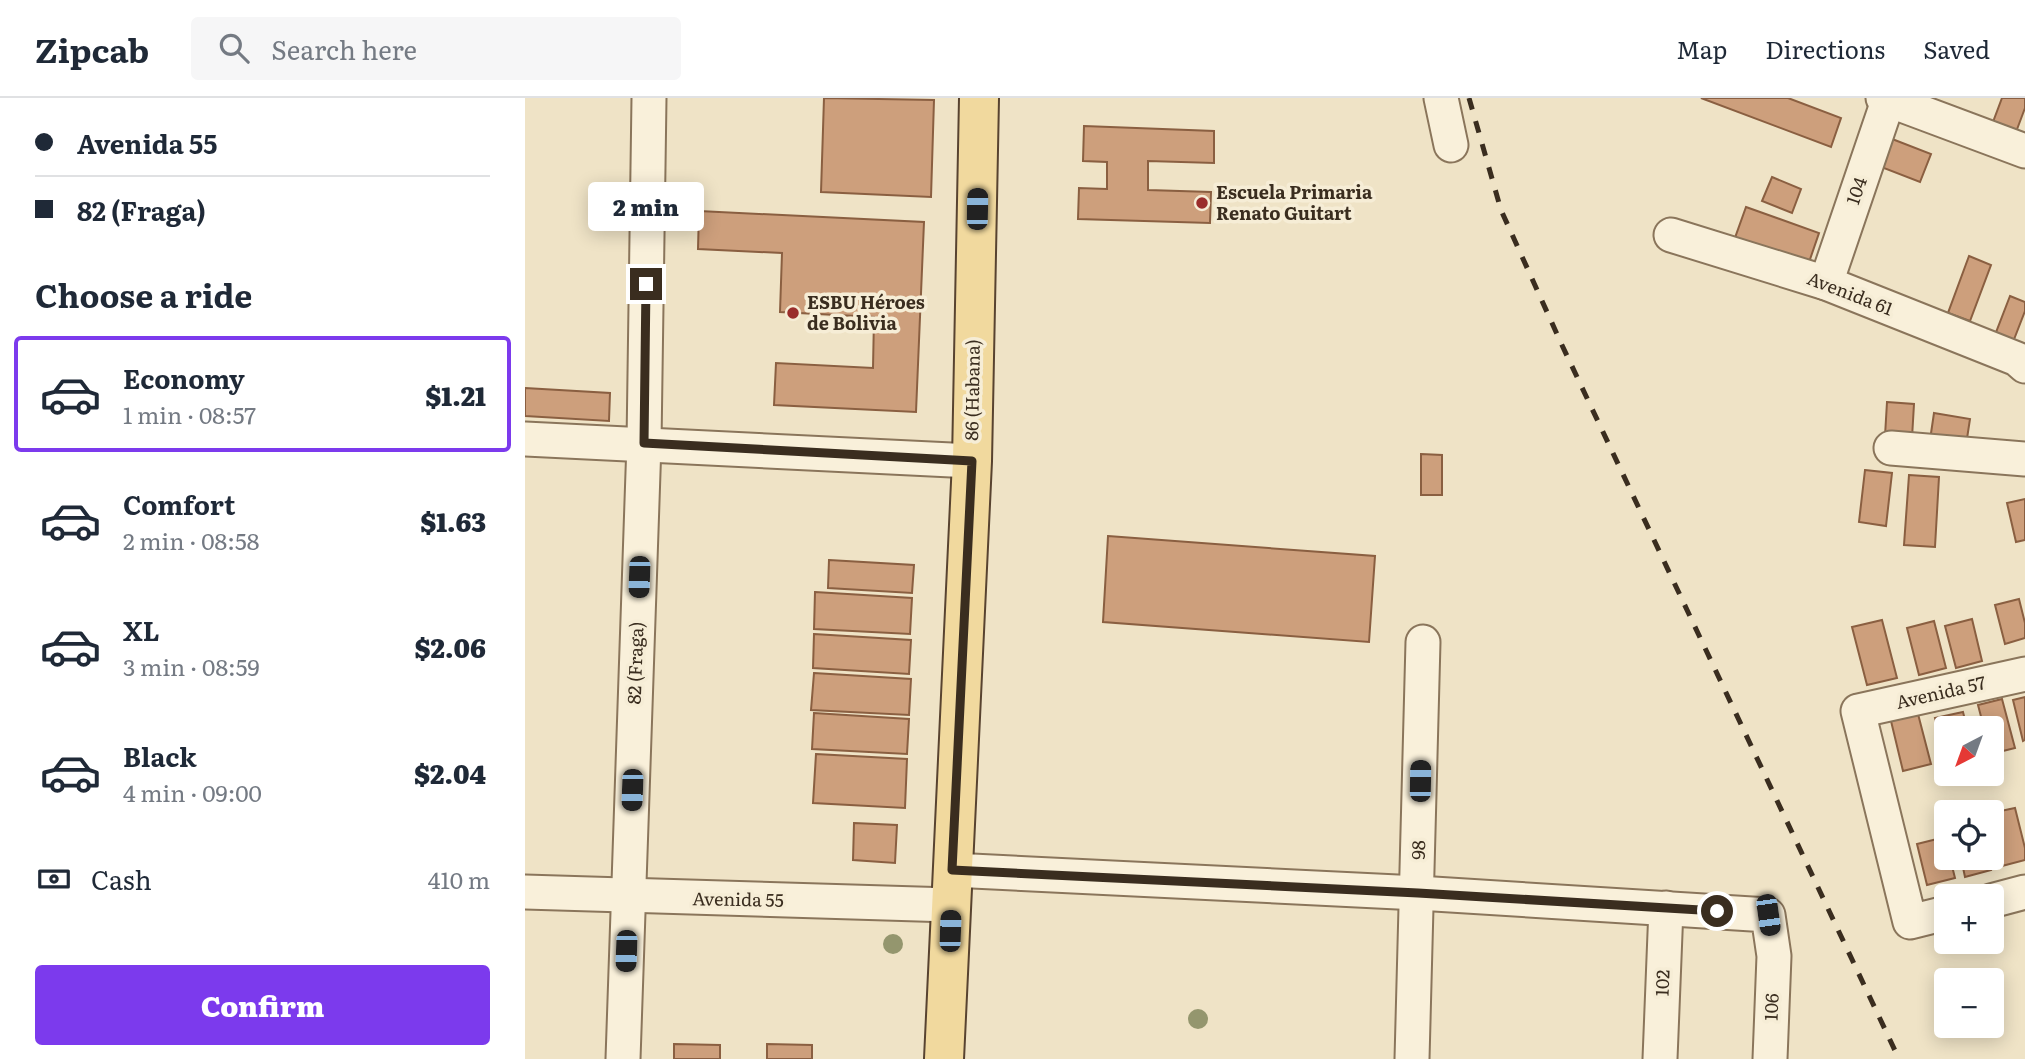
<!DOCTYPE html>
<meta charset="utf-8">
<style>
body{margin:0;font-family:Literata,serif;background:#f6f6f7;color:#1f2937;height:100vh;display:flex;flex-direction:column;font-size:26px;white-space:nowrap}
*{box-sizing:border-box;margin:0}
p{font-size:23px;color:#747a83}
.icon{flex:none;width:38px;height:38px;fill:none;stroke:currentColor;stroke-width:2;stroke-linecap:round;stroke-linejoin:round}
.map{position:relative;flex:1;overflow:hidden}
.sheet{display:flex;flex-direction:column;background:#fff;width:525px}
.sheet>*{flex:none}
.top-card{display:grid;align-content:center;height:154px;padding:0 35px;background:#fff}
.needle{width:46px;rotate:221deg}
.buttons{position:absolute;left:1409px;top:618px;display:grid;gap:14px}
.buttons a{display:grid;place-items:center;width:70px;height:70px;border-radius:7px;background:#fff;box-shadow:0 4px 18px #0003;font-size:35px}
.end{position:absolute;width:32px;height:32px;margin:-16px;border:9px solid #3a2d1f;background:#fff;box-shadow:0 0 0 4px #fff}
.from{border-radius:50%}
.bubble{position:absolute;height:49px;border-radius:7px;background:#fff;box-shadow:0 4px 18px #0003;font-size:23px;font-weight:800;line-height:49px;text-align:center}
.car{position:absolute;width:21px;height:42px;margin:-21px -10px;border-radius:9px;box-shadow:0 0 5px 2px #0007;background:linear-gradient(#222 24%,#8ab4d8 0 40%,#222 0 76%,#8ab4d8 0 86%,#222 0)}
.top-card b{display:flex;align-items:center;gap:24px;height:66px;font-size:26px}
.top-card b+b{border-top:2px solid #e0e1e3}
.top-card i{width:18px;height:18px;background:#1f2937}
ul{padding:0;list-style:none}
li{display:flex;align-items:center;gap:21px;height:116px;margin:0 14px 10px;padding:0 21px;border:4px solid transparent;border-radius:7px}
li div{flex:1}
li b{display:block;font-size:26px}
li em{font-style:normal;font-weight:800}
li.active{border-color:#7c3aed}
li>.icon{width:63px;height:63px;stroke-width:1.5}
h2{padding:0 35px;font-size:32px;line-height:84px}
.pay{display:flex;align-items:center;gap:18px;height:77px;padding:0 35px;font-size:26px}
.pay p{margin-inline-start:auto}
.primary-button{display:flex;gap:14px;margin-top:auto;padding:14px 35px}
.primary-button a{flex:1;height:80px;border-radius:7px;background:#7c3aed;color:#fff;font-size:28px;font-weight:800;line-height:80px;text-align:center}
header{display:flex;align-items:center;gap:42px;box-sizing:border-box;height:98px;padding:0 35px;background:#fff;border-bottom:2px solid #e0e1e3}
header strong{font-size:33px}
nav{display:flex;gap:38px;margin-inline-start:auto;font-size:24px}
.search{width:490px;height:63px;background:#f6f6f7;display:flex;align-items:center;gap:18px;box-sizing:border-box;padding:0 24px;border-radius:7px;color:#747a83;font-size:26px}
main{display:flex;flex:1;min-height:0}
.map>svg:first-child{display:block}
.building{fill:#cd9f7c;stroke:#8a5f41;stroke-width:2}
.lines{fill:none;stroke-linecap:round;stroke-linejoin:round}
.minor-casing{stroke:#8a755b;stroke-width:37}
.major-casing{stroke:#584330;stroke-width:42}
.minor{stroke:#f9f0da;stroke-width:33}
.major{stroke:#f1d99e;stroke-width:38}
.rail{stroke:#3a2d1f;stroke-width:5;stroke-dasharray:12 12;stroke-linecap:butt}
.tree{fill:#94966e}
.route{stroke:#3a2d1f;stroke-width:9}
.poi-dot{fill:#9a2d2b;stroke:#f6edd6;stroke-width:2.5}
.labels{text-anchor:middle;stroke-width:7;stroke-linejoin:round;paint-order:stroke}
.street-label{font-size:18px;fill:#3a2d1f;stroke:#f6edd6}
.poi-label{font-size:18px;font-weight:bold;fill:#3a2d1f;stroke:#f6edd6;text-anchor:start}
</style>
<header>
<strong>Zipcab</strong>
<div class="search"><svg class="icon" aria-label="search" viewBox="0 0 24 24"><circle cx="10" cy="10" r="6"/><path d="M15 15l6 6"/></svg>Search here</div>
<nav><a>Map</a><a>Directions</a><a>Saved</a></nav>
</header>
<main>
<section class="sheet">
<div class="top-card">
<b><i class="from"></i>Avenida 55</b>
<b><i></i>82 (Fraga)</b>
</div>
<h2>Choose a ride</h2>
<ul>
<li class="active"><svg class="icon" aria-label="car" viewBox="0 0 24 24"><path d="M5 17H2v-5l4-1 3-4h7l3 4 3 1v5h-3M9 17h6M6 11h13"/><circle cx="7" cy="17" r="2"/><circle cx="17" cy="17" r="2"/></svg><div><b>Economy</b><p>1 min · 08:57</p></div><em>$1.21</em></li>
<li><svg class="icon" aria-label="car" viewBox="0 0 24 24"><path d="M5 17H2v-5l4-1 3-4h7l3 4 3 1v5h-3M9 17h6M6 11h13"/><circle cx="7" cy="17" r="2"/><circle cx="17" cy="17" r="2"/></svg><div><b>Comfort</b><p>2 min · 08:58</p></div><em>$1.63</em></li>
<li><svg class="icon" aria-label="car" viewBox="0 0 24 24"><path d="M5 17H2v-5l4-1 3-4h7l3 4 3 1v5h-3M9 17h6M6 11h13"/><circle cx="7" cy="17" r="2"/><circle cx="17" cy="17" r="2"/></svg><div><b>XL</b><p>3 min · 08:59</p></div><em>$2.06</em></li>
<li><svg class="icon" aria-label="car" viewBox="0 0 24 24"><path d="M5 17H2v-5l4-1 3-4h7l3 4 3 1v5h-3M9 17h6M6 11h13"/><circle cx="7" cy="17" r="2"/><circle cx="17" cy="17" r="2"/></svg><div><b>Black</b><p>4 min · 09:00</p></div><em>$2.04</em></li>
</ul>
<div class="pay"><svg class="icon" aria-label="cash" viewBox="0 0 24 24"><path d="M3 7h18v10H3z"/><circle cx="12" cy="12" r="2"/></svg>Cash<p>410 m</p></div>
<div class="primary-button"><a>Confirm</a></div>
</section>
<div class="map">
<svg width="1500" height="961" viewBox="0 0 1500 961">
<rect width="100%" height="100%" fill="#efe3c6"/>
<g class="building">
<polygon points="299,0 409,2 406,99 296,94"/>
<polygon points="1176,0 1263,0 1316,20 1306,49"/>
<polygon points="1477,0 1500,0 1500,10 1491,34 1468,24"/>
<polygon points="559,28 689,33 689,65 623,63 623,92 686,94 685,125 553,121 554,90 582,91 582,64 558,63"/>
<polygon points="1362,39 1406,56 1395,84 1351,67"/>
<polygon points="1247,79 1276,91 1267,115 1237,103"/>
<polygon points="1221,109 1294,135 1280,176 1206,151"/>
<polygon points="174,113 399,124 391,314 249,307 251,265 348,270 349,219 255,214 257,155 173,151"/>
<polygon points="1444,158 1466,167 1445,223 1423,215"/>
<polygon points="1485,198 1500,204 1500,213 1488,244 1470,237"/>
<polygon points="0,290 85,295 84,323 0,318"/>
<polygon points="1362,304 1389,306 1387,340 1360,338"/>
<polygon points="1409,315 1445,321 1441,347 1405,342"/>
<polygon points="896,356 917,357 917,397 896,397"/>
<polygon points="1340,372 1367,375 1361,428 1334,424"/>
<polygon points="1384,377 1414,379 1410,449 1379,447"/>
<polygon points="1500,401 1500,442 1491,444 1482,405"/>
<polygon points="583,438 850,458 844,544 578,524"/>
<polygon points="304,462 389,467 387,495 303,490"/>
<polygon points="290,494 387,500 385,536 289,531"/>
<polygon points="1494,501 1500,525 1500,540 1480,546 1470,507"/>
<polygon points="1447,521 1457,563 1431,570 1420,528"/>
<polygon points="1357,522 1372,580 1342,587 1327,529"/>
<polygon points="1409,523 1421,570 1394,577 1382,530"/>
<polygon points="289,536 386,542 384,576 288,570"/>
<polygon points="289,575 386,581 384,617 286,612"/>
<polygon points="1500,599 1500,642 1498,643 1488,602"/>
<polygon points="1477,601 1490,650 1466,656 1466,630 1459,630 1453,607"/>
<polygon points="1438,614 1442,630 1421,630 1421,664 1410,620"/>
<polygon points="289,615 384,621 382,656 287,651"/>
<polygon points="1393,616 1406,666 1378,673 1366,623"/>
<polygon points="291,656 382,661 380,710 288,705"/>
<polygon points="1490,710 1500,750 1500,762 1477,768 1466,726 1466,715"/>
<polygon points="329,725 372,727 370,765 328,762"/>
<polygon points="1420,739 1421,760 1425,760 1430,780 1402,787 1392,746"/>
<polygon points="1436,760 1463,760 1466,772 1440,779"/>
<polygon points="149,946 195,947 195,961 149,961"/>
<polygon points="242,946 287,947 287,961 242,961"/>
</g>
<g class="lines">
<g class="minor-casing">
<g id="minor">
<polyline points="916,0 926,47"/>
<polyline points="1358,0 1500,53"/>
<polyline points="1146,137 1301,185 1492,261 1500,268"/>
<polyline points="1301,185 1364,0"/>
<polyline points="0,341 447,363"/>
<polyline points="1366,350 1500,361"/>
<polyline points="427,772 893,795 1243,817 1249,858 1245,961"/>
<polyline points="0,794 426,807"/>
<polyline points="1466,803 1500,794"/>
<polyline points="1421,815 1385,824 1333,613 1500,576"/>
<polyline points="98,961 119,345 124,0"/>
<polyline points="887,961 898,544"/>
<polyline points="1135,961 1141,810"/>
</g>
</g>
<g class="major-casing">
<polyline id="major" points="419,961 447,363 454,0"/>
</g>
<use href="#minor" class="minor"/>
<use href="#major" class="major"/>
<polyline class="rail" points="944,0 976,112 1036,245 1374,961"/>
</g>
<g class="tree">
<circle cx="368" cy="846" r="10"/>
<circle cx="673" cy="921" r="10"/>
</g>
<g class="lines">
<polyline class="route" points="121,186 119,345 447,363 427,772 893,795 1192,813"/>
</g>
<g class="poi-dot">
<circle cx="677" cy="105" r="7"/>
<circle cx="268" cy="215" r="7"/>
</g>
<g class="labels">
<g class="street-label">
<text transform="translate(1332 93) rotate(-71)" y="6">104</text>
<text transform="translate(1325 196) rotate(21)" y="6">Avenida 61</text>
<text transform="translate(448 292) rotate(-89)" y="6">86 (Habana)</text>
<text transform="translate(111 565) rotate(-88)" y="6">82 (Fraga)</text>
<text transform="translate(1416 595) rotate(-13)" y="6">Avenida 57</text>
<text transform="translate(894 752) rotate(-89)" y="6">98</text>
<text transform="translate(213 802) rotate(1)" y="6">Avenida 55</text>
<text transform="translate(1138 885) rotate(-88)" y="6">102</text>
<text transform="translate(1247 909) rotate(-88)" y="6">106</text>
</g>
<g class="poi-label">
<text x="691" y="101">Escuela Primaria<tspan x="691" dy="21">Renato Guitart</tspan></text>
<text x="282" y="211">ESBU Héroes<tspan x="282" dy="21">de Bolivia</tspan></text>
</g>
</g>
</svg>
<div class="buttons">
<a><svg class="needle" viewBox="-14 -14 28 28"><path d="M0-13l5 13h-10z" fill="#e53935"/><path d="M0 13l5-13h-10z" fill="#747a83"/></svg></a>
<a><svg class="icon" aria-label="locate" viewBox="0 0 24 24"><circle cx="12" cy="12" r="6"/><path d="M12 2v4M12 18v4M2 12h4M18 12h4"/></svg></a>
<a>+</a>
<a>−</a>
</div>
<i class="end from" style="left:1192px;top:813px"></i>
<i class="end" style="left:121px;top:186px"></i>
<div class="bubble" style="left:63px;top:84px;width:116px">2 min</div>
<i class="car" style="left:452px;top:111px;rotate:1deg"></i>
<i class="car" style="left:114px;top:479px;rotate:182deg"></i>
<i class="car" style="left:895px;top:683px;rotate:1deg"></i>
<i class="car" style="left:107px;top:692px;rotate:182deg"></i>
<i class="car" style="left:1243px;top:817px;rotate:172deg"></i>
<i class="car" style="left:425px;top:833px;rotate:2deg"></i>
<i class="car" style="left:101px;top:853px;rotate:182deg"></i>
</div>
</main>
